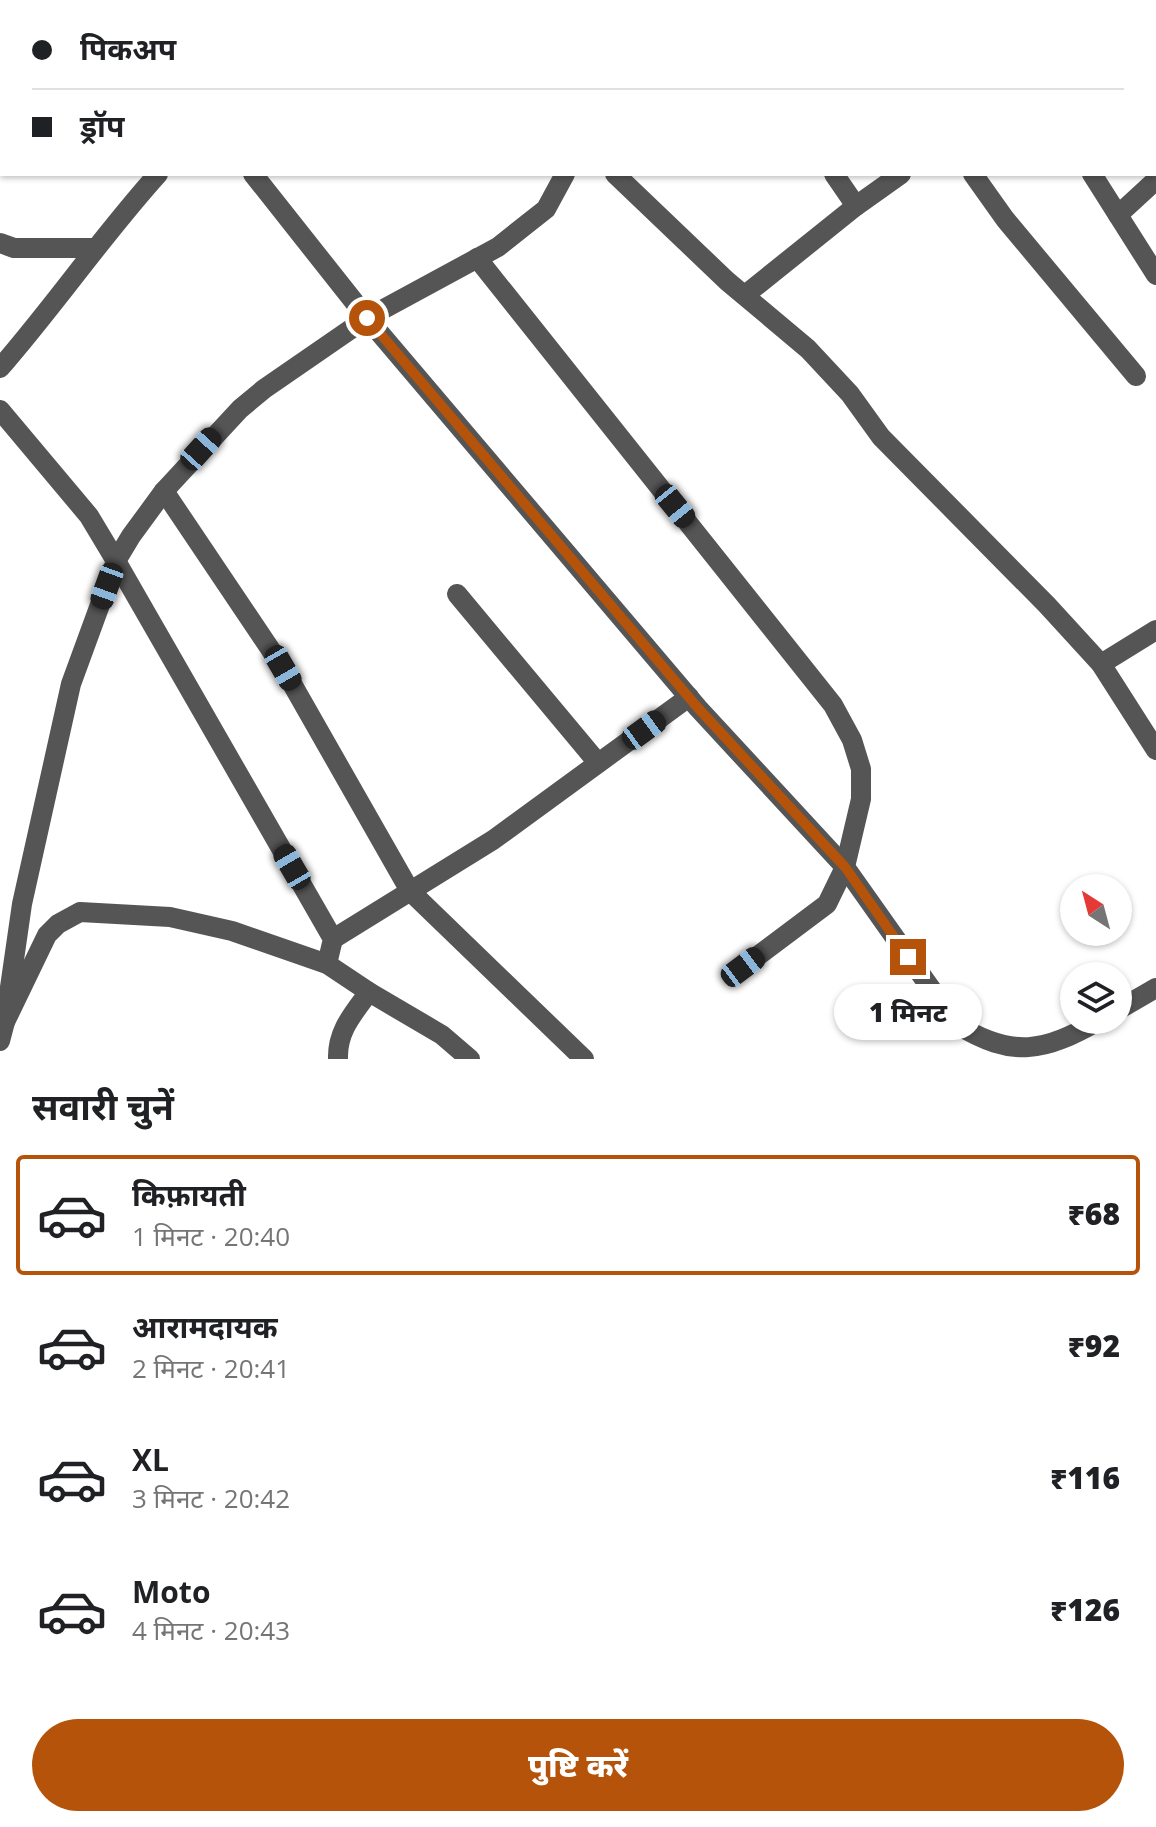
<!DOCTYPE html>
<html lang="hi">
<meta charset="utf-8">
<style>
body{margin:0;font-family:"Open Sans","Noto Sans Devanagari",sans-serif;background:#f2f2f2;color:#202124;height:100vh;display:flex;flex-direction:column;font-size:30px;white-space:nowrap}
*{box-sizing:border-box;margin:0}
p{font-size:26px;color:#757577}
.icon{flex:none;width:44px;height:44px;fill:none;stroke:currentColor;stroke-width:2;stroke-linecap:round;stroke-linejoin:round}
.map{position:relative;height:1059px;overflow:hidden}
.details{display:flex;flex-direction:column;background:#fff;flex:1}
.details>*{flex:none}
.hud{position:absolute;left:0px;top:0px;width:1156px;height:176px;box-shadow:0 2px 6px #0004;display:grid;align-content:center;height:176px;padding:0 32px;background:#fff}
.needle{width:52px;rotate:324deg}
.buttons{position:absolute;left:1060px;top:874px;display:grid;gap:16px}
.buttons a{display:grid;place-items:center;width:72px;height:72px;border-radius:50%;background:#fff;box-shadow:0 2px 6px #0004;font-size:40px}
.end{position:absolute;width:36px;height:36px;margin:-18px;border:10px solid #b45309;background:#fff;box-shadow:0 0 0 4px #fff}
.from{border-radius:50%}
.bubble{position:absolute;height:56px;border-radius:28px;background:#fff;box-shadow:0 2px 6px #0004;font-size:26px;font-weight:800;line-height:56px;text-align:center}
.car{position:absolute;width:24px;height:48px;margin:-24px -12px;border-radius:10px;box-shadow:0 0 6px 2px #0007;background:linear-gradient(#222 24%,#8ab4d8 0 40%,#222 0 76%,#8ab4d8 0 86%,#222 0)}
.hud b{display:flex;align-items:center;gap:28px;height:76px;font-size:30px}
.hud b+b{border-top:2px solid #e0e0e0}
.hud i{width:20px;height:20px;background:#202124}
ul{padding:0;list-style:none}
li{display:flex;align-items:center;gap:24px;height:120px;margin:0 16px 12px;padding:0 16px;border:4px solid transparent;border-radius:8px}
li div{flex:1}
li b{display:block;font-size:30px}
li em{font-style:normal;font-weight:800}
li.active{border-color:#b45309}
li>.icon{width:72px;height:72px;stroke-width:1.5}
h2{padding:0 32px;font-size:36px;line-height:96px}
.action{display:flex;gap:16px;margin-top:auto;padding:16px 32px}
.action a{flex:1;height:92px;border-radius:48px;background:#b45309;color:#fff;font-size:32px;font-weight:800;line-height:92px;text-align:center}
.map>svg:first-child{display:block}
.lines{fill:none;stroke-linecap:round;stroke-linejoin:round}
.minor{stroke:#555;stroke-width:20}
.route{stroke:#b45309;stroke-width:10}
</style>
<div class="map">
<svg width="1156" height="1059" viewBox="0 0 1156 1059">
<rect width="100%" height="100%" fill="#fff"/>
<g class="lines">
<g class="minor">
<polyline points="148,0 149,2"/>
<polyline points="416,0 419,2"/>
<polyline points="710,0 712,2"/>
<polyline points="846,0 848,2"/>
<polyline points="1149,0 1152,2"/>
<polyline points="360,2 361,0"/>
<polyline points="661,2 663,0"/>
<polyline points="1023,2 1025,0"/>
<path d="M 253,174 L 367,318 L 698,708 L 845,867 L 956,1024 C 1013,1059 1044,1052 1100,1020"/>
<polyline points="615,174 727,281 808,349 850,394 881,437 1047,605 1101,664 1156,750"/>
<polyline points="834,174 856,206"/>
<polyline points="973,174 1005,219 1136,376"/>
<polyline points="1092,174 1156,275"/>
<polyline points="1118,215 1156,180"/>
<polyline points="0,243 14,248 94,248"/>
<polyline points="477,258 833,705 852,740 861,769 861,799 845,867 827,904 743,967"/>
<polyline points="745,295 856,206 901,174"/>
<path d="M 0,368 C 55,305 102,236 158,174"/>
<polyline points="0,410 89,516 116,561 333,939 327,964"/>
<polyline points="164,491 283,668 410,891 584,1059"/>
<polyline points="457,594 598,763"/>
<polyline points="1101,664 1156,630"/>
<polyline points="333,939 493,840 689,697"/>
<polyline points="1118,1010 1156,988"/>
<polyline points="5,1022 22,904 71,684 116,561 131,536 164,491 240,409 264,389 367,318 498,247 546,209 565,174"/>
<polyline points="0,1041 5,1022 47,935 58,924 80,912 170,917 232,931 327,964 369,992 442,1035 470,1059"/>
<path d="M 338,1059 C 337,1031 353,1014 369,992"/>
</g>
</g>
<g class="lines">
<polyline class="route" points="367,318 698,708 845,867 908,957"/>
</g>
</svg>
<div class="buttons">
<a><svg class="needle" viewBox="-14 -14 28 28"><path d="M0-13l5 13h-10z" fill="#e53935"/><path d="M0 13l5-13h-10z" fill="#757577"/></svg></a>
<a><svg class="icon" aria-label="layers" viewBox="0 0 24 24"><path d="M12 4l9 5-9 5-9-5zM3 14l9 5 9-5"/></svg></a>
</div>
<i class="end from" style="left:367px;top:318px"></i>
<i class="end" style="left:908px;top:957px"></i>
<div class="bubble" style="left:834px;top:984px;width:148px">1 मिनट</div>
<i class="car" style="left:201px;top:449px;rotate:42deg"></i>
<i class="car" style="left:675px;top:506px;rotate:141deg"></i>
<i class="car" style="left:107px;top:586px;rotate:200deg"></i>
<i class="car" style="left:283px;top:668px;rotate:150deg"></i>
<i class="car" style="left:644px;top:730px;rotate:54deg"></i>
<i class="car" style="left:292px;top:867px;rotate:330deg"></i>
<i class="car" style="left:743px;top:967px;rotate:53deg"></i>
<div class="hud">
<b><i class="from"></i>पिकअप</b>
<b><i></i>ड्रॉप</b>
</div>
</div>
<section class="details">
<h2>सवारी चुनें</h2>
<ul>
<li class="active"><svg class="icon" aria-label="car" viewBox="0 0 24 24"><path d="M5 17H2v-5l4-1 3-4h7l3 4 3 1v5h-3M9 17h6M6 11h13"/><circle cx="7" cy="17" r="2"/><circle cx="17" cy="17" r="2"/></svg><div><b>किफ़ायती</b><p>1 मिनट · 20:40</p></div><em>₹68</em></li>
<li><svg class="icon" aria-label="car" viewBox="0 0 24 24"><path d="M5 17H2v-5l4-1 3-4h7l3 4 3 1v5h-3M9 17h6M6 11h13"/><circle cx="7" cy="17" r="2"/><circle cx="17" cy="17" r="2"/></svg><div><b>आरामदायक</b><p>2 मिनट · 20:41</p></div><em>₹92</em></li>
<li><svg class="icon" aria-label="car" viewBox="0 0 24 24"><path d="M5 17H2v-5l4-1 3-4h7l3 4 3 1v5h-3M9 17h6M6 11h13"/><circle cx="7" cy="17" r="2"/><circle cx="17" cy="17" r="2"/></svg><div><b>XL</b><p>3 मिनट · 20:42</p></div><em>₹116</em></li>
<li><svg class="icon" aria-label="car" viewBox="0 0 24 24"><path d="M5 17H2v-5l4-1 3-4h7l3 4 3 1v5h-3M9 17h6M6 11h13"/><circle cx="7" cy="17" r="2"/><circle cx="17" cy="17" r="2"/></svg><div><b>Moto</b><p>4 मिनट · 20:43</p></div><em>₹126</em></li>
</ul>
<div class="action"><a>पुष्टि करें</a></div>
</section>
